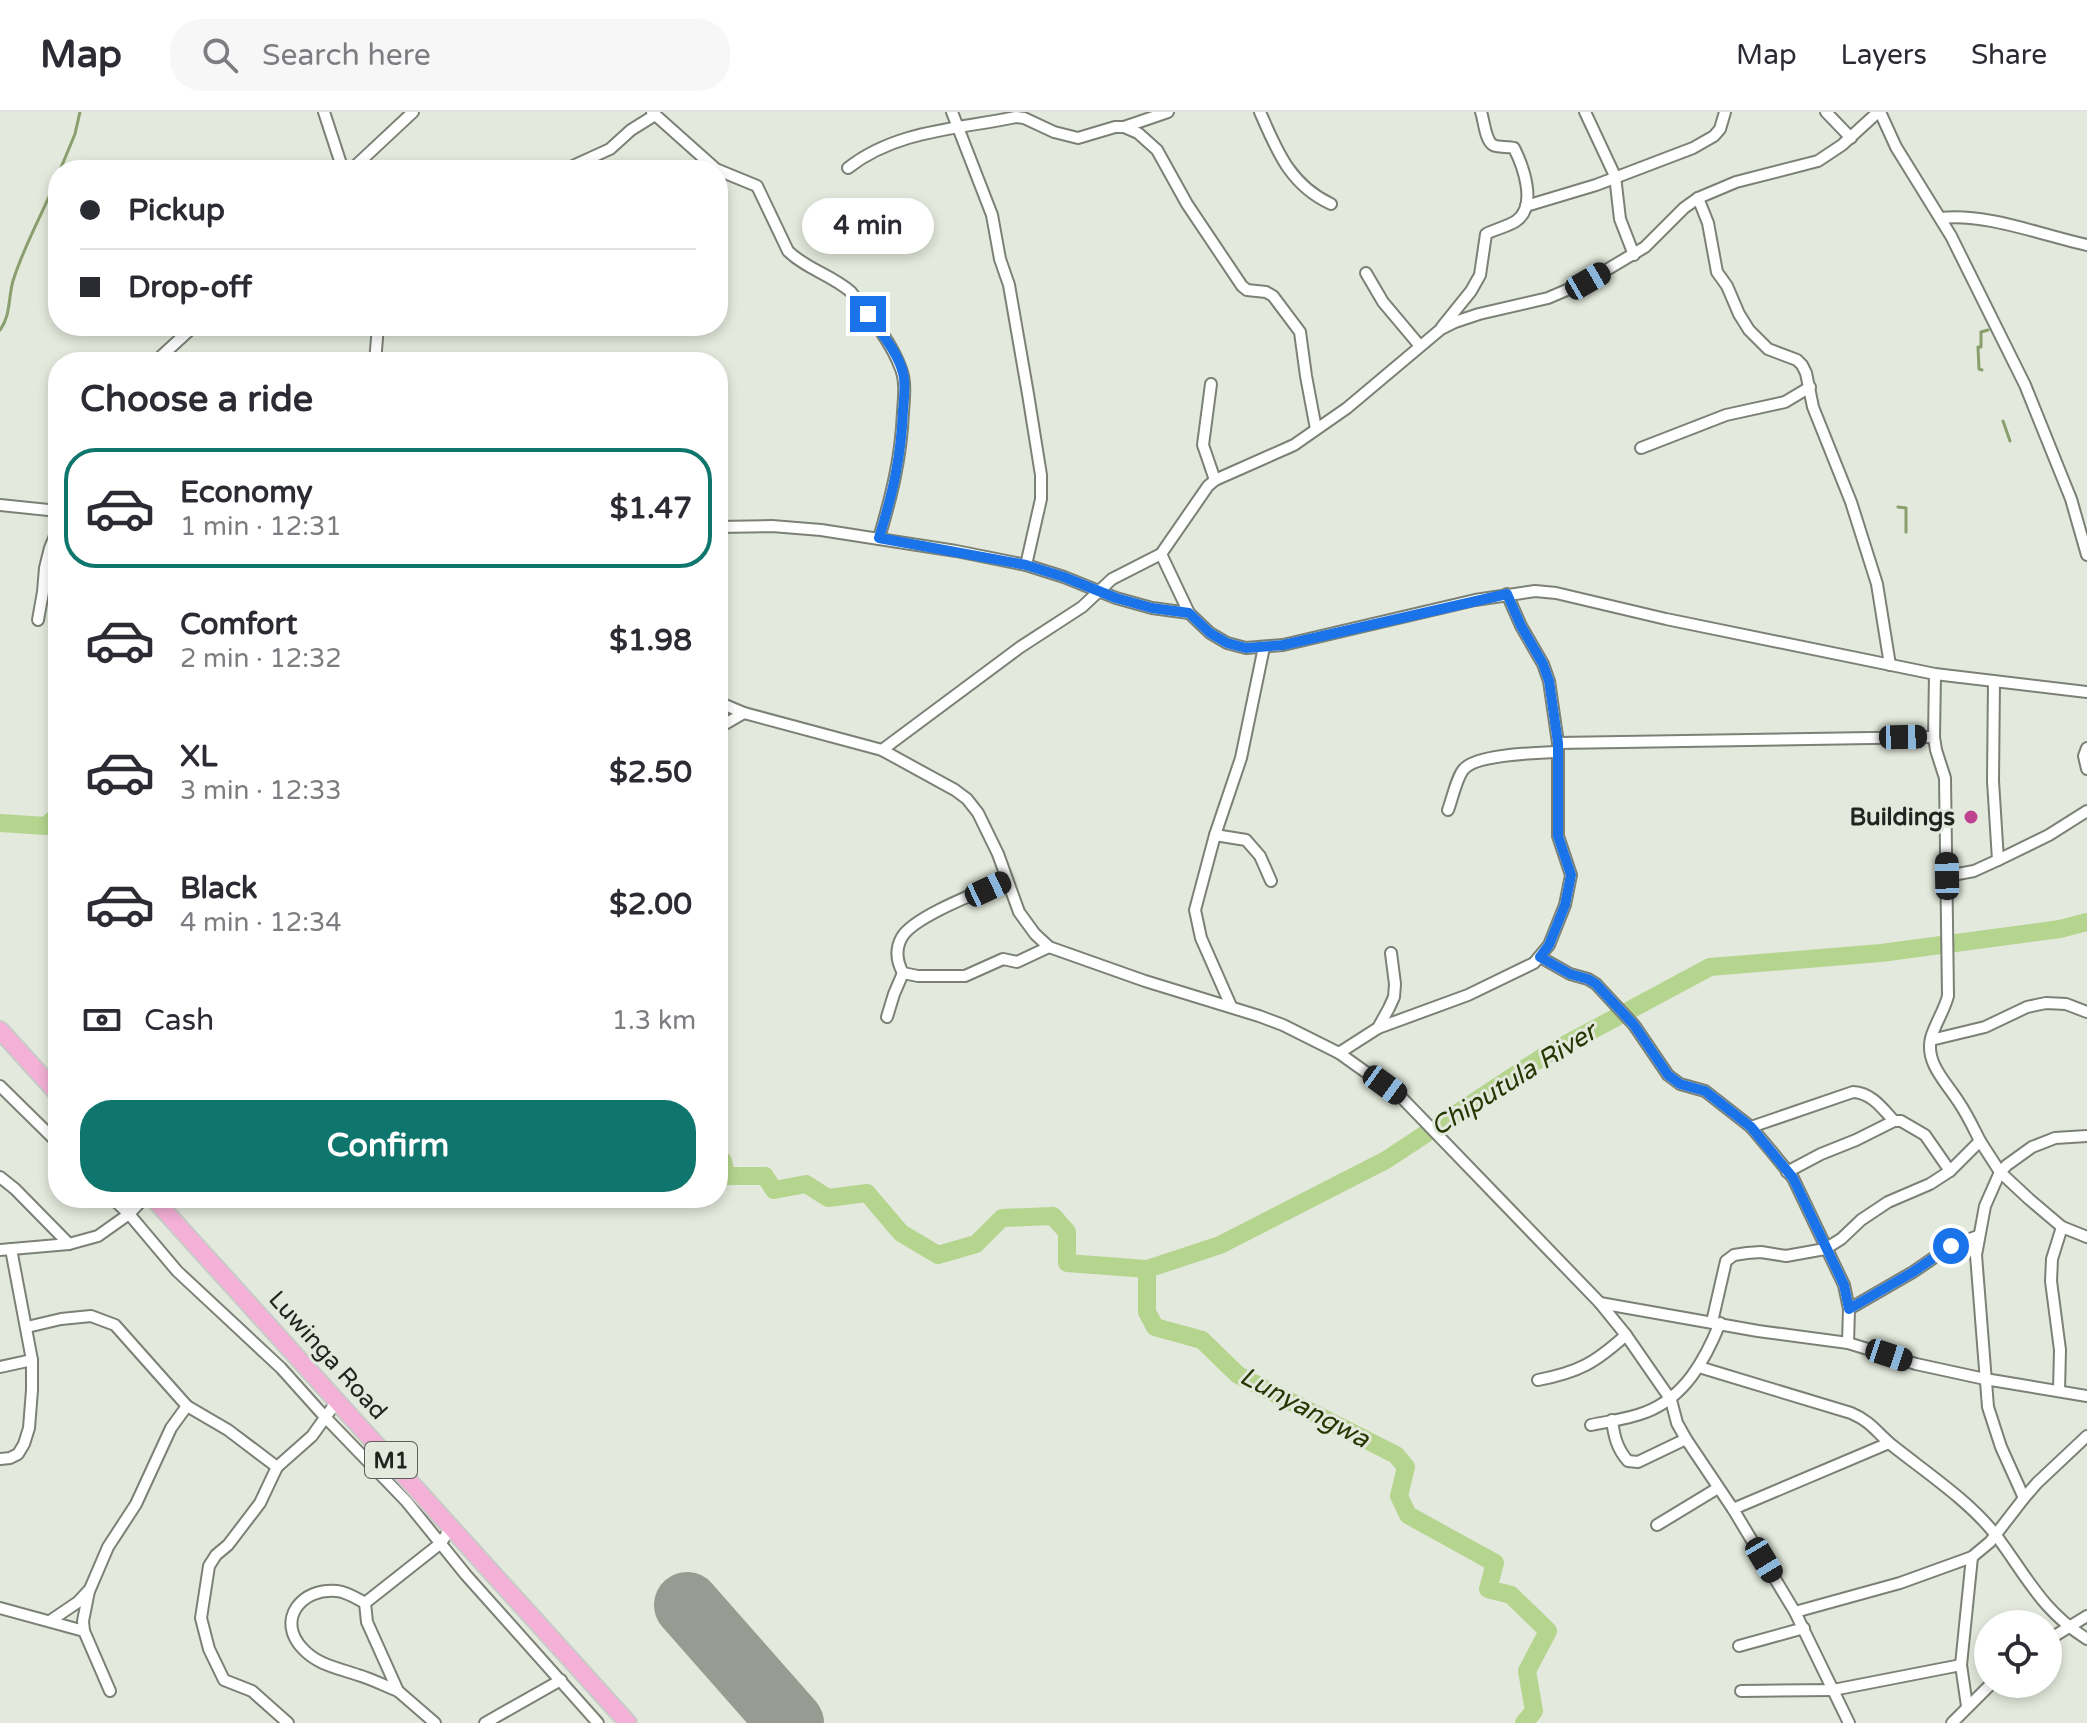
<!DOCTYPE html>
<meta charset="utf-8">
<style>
body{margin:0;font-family:"Varela Round",sans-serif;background:#f7f7f7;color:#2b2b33;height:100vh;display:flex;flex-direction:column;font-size:30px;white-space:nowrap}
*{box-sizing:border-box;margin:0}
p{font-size:26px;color:#7c7c81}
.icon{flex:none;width:44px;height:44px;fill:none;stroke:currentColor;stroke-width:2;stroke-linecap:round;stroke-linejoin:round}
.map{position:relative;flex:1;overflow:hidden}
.sheet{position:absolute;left:48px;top:240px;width:680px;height:856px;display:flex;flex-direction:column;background:#fff;border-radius:32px;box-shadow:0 4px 12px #0003}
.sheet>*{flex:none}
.guide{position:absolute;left:48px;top:48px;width:680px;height:176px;border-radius:32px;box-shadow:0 4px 12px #0003;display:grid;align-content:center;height:176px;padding:0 32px;background:#fff}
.controls{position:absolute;left:1974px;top:1498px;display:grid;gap:16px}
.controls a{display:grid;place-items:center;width:88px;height:88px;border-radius:50%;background:#fff;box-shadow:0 4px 12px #0003;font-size:40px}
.end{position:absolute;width:36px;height:36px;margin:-18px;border:10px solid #1a73e8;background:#fff;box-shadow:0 0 0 4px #fff}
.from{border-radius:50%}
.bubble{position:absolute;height:56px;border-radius:28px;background:#fff;box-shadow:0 4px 12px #0003;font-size:26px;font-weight:800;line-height:56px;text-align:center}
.car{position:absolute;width:24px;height:48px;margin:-24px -12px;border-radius:10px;box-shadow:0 0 6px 2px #0007;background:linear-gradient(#222 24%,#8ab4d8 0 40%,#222 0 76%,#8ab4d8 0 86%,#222 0)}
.guide b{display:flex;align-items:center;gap:28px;height:76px;font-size:30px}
.guide b+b{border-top:2px solid #e1e1e2}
.guide i{width:20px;height:20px;background:#2b2b33}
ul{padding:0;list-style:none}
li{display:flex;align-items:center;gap:24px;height:120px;margin:0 16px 12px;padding:0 16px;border:4px solid transparent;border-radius:32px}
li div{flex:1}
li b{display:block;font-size:30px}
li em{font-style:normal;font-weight:800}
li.current{border-color:#0f766e}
li>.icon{width:72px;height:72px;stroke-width:1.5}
h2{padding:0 32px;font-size:36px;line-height:96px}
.pay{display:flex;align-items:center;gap:20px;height:88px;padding:0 32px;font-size:30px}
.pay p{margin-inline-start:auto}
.button{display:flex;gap:16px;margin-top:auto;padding:16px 32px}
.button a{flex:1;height:92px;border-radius:32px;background:#0f766e;color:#fff;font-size:32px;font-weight:800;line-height:92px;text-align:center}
header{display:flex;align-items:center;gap:48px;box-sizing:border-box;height:112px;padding:0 40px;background:#fff;border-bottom:2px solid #e1e1e2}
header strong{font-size:38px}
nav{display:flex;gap:44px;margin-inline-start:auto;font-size:28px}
.search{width:560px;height:72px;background:#f7f7f7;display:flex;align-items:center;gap:20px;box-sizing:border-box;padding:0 28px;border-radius:32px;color:#7c7c81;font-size:30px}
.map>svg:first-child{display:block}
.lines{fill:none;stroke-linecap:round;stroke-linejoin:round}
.stream{stroke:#899f6d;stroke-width:3}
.river{stroke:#b5d48e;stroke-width:18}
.runway{stroke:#969c92;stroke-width:66}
.minor-casing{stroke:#7b8175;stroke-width:14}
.trunk-casing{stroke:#cacac9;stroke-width:20}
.minor{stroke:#fff;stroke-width:10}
.trunk{stroke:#f4b0d6;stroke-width:16}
.route{stroke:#1a73e8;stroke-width:10}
.poi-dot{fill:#c04392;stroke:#e3e9dc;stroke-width:3}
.labels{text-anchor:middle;stroke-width:6;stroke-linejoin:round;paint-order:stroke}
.shield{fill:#e3e9dc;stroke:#5b5f58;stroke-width:2}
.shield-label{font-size:22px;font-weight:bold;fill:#21241f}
.poi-label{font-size:24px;font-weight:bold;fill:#21241f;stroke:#e3e9dc;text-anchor:end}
.street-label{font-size:24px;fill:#21241f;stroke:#e3e9dc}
.water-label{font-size:26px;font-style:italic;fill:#253803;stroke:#e3e9dc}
</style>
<header>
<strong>Map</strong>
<div class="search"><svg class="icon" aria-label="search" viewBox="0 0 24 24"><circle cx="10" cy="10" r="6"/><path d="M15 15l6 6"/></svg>Search here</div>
<nav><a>Map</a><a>Layers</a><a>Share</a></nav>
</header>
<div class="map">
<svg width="2087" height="1611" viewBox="0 0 2087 1611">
<rect width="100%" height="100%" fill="#e3e9dc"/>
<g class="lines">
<g class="stream">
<polyline points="60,58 75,22 80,0"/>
<path d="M 0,218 C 11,203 8,186 13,169 C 24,133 44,99 58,64"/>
<polyline points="1982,258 1979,257 1978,235 1981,235 1981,220 1988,218"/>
<polyline points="2003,309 2010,329"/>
<polyline points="1898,395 1906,396 1906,420"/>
<polyline points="1939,629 1939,590"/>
</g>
<g class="river">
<polyline points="0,711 46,714 58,703"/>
<polyline points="718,1047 723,1049 726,1064 765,1064 774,1078 806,1072 828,1086 867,1081 901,1121 938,1143 976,1132 1002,1106 1053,1104 1067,1120 1067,1151 1147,1157 1147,1200 1155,1215 1202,1228 1238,1263 1396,1343 1406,1355 1399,1384 1408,1403 1495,1451 1488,1477 1511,1483 1548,1519 1527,1559 1534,1599 1524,1611"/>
<polyline points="1147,1157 1220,1133 1386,1048 1544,944 1710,855 1881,841 2060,817 2087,810"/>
</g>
<polyline class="runway" points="687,1493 791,1611"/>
<g class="minor-casing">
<g id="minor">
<polyline points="324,0 343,58"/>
<polyline points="652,0 717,58"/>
<polyline points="952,0 992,103 1000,147 1009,173 1028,282 1041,363 1041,387 1026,453"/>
<path d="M 1260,0 C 1277,39 1290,73 1331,92"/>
<polyline points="1585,0 1615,64 1620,107 1634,143"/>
<polyline points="1826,0 1851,26"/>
<polyline points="1880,0 1896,35 1951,124 2025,273 2071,387 2087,443"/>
<polyline points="1124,15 1168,0"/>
<path d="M 848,56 C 896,18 959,17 1016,5 L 1024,6 L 1054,20 L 1078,26 L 1115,15 L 1124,15 L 1138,21 L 1157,38 L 1187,92 L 1242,174 L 1247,178 L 1266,180 L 1273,184 L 1300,220 L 1306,264 L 1316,317"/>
<polyline points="351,58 413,0"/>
<polyline points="564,58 610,37 631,18 655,3"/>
<path d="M 718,58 L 757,74 L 788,139 C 806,157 832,163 851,180 C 869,203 891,229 901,257 C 906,270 904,286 903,300 C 901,346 892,382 879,426"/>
<polyline points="1698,86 1708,111 1717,160 1727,174 1739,202 1749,218 1768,237 1797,248 1802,253 1806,261 1813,295 1851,390 1877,472 1890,553"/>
<polyline points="1526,94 1596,73 1693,36 1714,24 1720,17 1725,0"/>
<path d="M 1941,106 C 1987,101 2041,123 2087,133"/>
<polyline points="1366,161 1383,190 1420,234"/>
<path d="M 1442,215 L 1471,179 L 1480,163 L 1486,122 C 1495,117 1507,115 1516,109 C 1538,94 1523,54 1514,36 C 1508,34 1498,36 1493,33 C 1485,28 1484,8 1481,0"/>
<polyline points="155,250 194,214"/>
<polyline points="375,250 378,214"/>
<polyline points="1211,272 1203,333 1215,368"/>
<polyline points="1641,336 1726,303 1785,290 1810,275"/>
<polyline points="0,393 58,399"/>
<polyline points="718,415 772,414 821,418 956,439 1026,453 1064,465 1116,486 1152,496 1189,501 1210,521 1227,531 1246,536 1283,533 1475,488 1535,479 1556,481 1666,507 1935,562 2087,580"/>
<polyline points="1161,442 1189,501"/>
<polyline points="38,508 43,480 45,456 50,436 58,417"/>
<path d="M 1935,562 L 1934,625 L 1936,638 L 1945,666 L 1948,884 C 1944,899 1935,912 1931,926 C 1925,951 1946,970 1958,989 C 1967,1002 1973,1015 1980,1029"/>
<polyline points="718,590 744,601 882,638 955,678 967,687 978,701 998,742 1019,800 1035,822 1049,835 1145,869 1259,904 1283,913 1339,941 1402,986 1600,1191 1626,1223 1671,1288 1677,1311 1686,1327 1733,1397 1795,1500 1849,1611"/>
<polyline points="718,616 744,601"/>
<polyline points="1558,631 1934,625"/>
<polyline points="2087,636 2084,644 2087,657"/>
<polyline points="882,638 1019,536 1082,495 1112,467 1161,442 1208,374 1215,368 1294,333 1347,296 1441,217 1455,210 1479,202 1548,186 1588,169 1645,135 1684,96 1698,86 1736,70 1818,49 1842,33 1878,0"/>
<path d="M 1448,698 C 1452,688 1457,664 1464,657 C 1477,642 1537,641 1557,640"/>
<polyline points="1215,723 1246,728 1260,744 1271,769"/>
<polyline points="1998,748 2049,723 2087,699"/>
<polyline points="1947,764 1974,759 1998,748 1993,669 1994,569"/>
<path d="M 1007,768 C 982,779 914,804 902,825 C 895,837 897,850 903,861 L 918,864 L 965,864 L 1003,847 L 1017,850 L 1049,835"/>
<polyline points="1540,845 1570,862 1588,867 1596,872 1634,913 1668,963 1680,972 1705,979 1751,1015 1772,1040 1793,1066 1844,1173 1849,1197 1848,1231"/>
<polyline points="1231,894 1201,826 1195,798 1215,723 1241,646 1264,535"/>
<polyline points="887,905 894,882 903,861"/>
<polyline points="1378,916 1468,883 1534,851 1549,833 1565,793 1571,763 1558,724 1558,631 1549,569 1543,552 1521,514 1507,482"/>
<polyline points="1931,928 1985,915 2027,895 2046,891 2066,892 2087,900"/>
<polyline points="1339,941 1378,916 1389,896 1394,885 1395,872 1391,841"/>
<polyline points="0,974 58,1031"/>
<path d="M 1751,1015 L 1853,980 C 1872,981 1882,996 1894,1009"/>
<polyline points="1787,1060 1821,1042 1856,1028 1894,1009 1901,1009 1925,1023 1950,1059"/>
<polyline points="0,1065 15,1077 69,1132"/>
<polyline points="112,1086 129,1102 177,1159 281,1256 325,1305 407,1390 466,1463 598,1611"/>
<polyline points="0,1138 69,1132 98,1124 129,1102 144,1086"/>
<polyline points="1600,1191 1758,1219 1848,1231 1916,1252 1985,1267 2087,1284"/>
<polyline points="1849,1197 1913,1160 1951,1134 1978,1124"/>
<polyline points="1712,1210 1726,1149 1734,1143 1747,1141 1761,1140 1786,1144 1825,1137 1841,1127 1861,1108 1888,1090 1930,1072 1950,1059 1980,1029 2000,1060 2029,1087 2062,1115 2087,1125"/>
<polyline points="27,1215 61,1207 91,1204 115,1213 187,1294 228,1318 277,1355"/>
<polyline points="0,1255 32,1248"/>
<path d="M 1699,1255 L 1851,1301 C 1872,1310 1877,1321 1893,1334 C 1927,1361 1969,1389 1995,1422 C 2026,1463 2041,1498 2087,1527"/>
<path d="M 1538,1268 C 1579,1260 1595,1251 1626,1223"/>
<polyline points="2059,1279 2060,1238 2051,1169 2052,1147 2062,1115"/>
<path d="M 1612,1308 C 1614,1324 1617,1337 1628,1349 L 1638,1350 L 1686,1327"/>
<path d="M 1591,1313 C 1609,1309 1629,1307 1646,1300 C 1685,1285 1705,1248 1720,1211"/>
<polyline points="0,1347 10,1346 18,1342 24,1332 29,1316 32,1278 32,1248 11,1137"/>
<polyline points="2024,1386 2001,1335 1988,1295 1976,1143 1985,1094 2000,1060 2007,1053 2032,1035 2055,1026 2087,1024"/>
<polyline points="1733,1397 1889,1331"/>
<polyline points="1657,1413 1718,1376"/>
<path d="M 365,1491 C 356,1486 347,1480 337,1479 C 302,1475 275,1508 303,1537 C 318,1553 338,1556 358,1563 C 372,1567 385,1574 398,1579"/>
<polyline points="0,1496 84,1519 110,1579"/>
<polyline points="1795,1500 1900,1471 1972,1445 1990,1430 2024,1386 2037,1371 2087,1324"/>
<polyline points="50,1509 78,1490 90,1477 108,1435 136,1392 171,1316 187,1294"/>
<polyline points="84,1519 83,1509 89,1479"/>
<polyline points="2048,1528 2087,1504"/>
<polyline points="1739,1534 1804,1516"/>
<polyline points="1741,1579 1833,1578 1961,1553"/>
<polyline points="1967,1594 1961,1553 1972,1445"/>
<polyline points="288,1611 252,1579 224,1568 209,1537 201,1506 209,1454 216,1443 228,1433 260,1391 277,1355 312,1324 337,1289"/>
<polyline points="435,1611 398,1579 367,1510 365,1491 441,1431 451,1415"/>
<polyline points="485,1611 561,1568"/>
<polyline points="1952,1611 1991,1572"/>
</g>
</g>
<g class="trunk-casing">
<g id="trunk">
<polyline points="0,918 58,982"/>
<polyline points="153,1086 628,1611"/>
</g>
</g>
<use href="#minor" class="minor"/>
<use href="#trunk" class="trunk"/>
</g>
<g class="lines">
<path class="route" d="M 868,202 C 880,220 898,240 903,261 C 906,272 904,286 903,298 C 901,346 893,380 879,426 L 1026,453 L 1064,465 L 1116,486 L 1152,496 L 1189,501 L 1210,521 L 1227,531 L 1246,536 L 1283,533 L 1507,482 L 1521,514 L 1543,552 L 1549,569 L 1558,631 L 1558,724 L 1571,763 L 1565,793 L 1549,833 L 1540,845 L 1570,862 L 1588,867 L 1596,872 L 1634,913 L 1668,963 L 1680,972 L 1705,979 L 1751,1015 L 1793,1066 L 1844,1173 L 1849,1197 L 1913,1160 L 1951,1134"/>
</g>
<circle class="poi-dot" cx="1971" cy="705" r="8"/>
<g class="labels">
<rect class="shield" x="365" y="1330" width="52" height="36" rx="6"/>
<g class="shield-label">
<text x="391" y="1356">M1</text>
</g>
<g class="poi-label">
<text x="1955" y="713">Buildings</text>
</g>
<g class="street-label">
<text transform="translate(328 1243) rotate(48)" y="8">Luwinga Road</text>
</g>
<g class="water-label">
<text transform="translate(1513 967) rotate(-32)" y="9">Chiputula River</text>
<text transform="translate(1305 1295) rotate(28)" y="9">Lunyangwa</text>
</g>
</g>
</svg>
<div class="controls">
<a><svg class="icon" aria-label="locate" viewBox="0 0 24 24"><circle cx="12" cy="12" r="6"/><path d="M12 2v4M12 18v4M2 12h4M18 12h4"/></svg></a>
</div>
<i class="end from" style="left:1951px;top:1134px"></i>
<i class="end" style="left:868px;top:202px"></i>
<div class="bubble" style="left:802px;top:86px;width:132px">4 min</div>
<i class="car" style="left:1588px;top:169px;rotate:60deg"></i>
<i class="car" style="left:1903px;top:625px;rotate:89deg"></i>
<i class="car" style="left:1947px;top:764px;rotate:359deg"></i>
<i class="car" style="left:988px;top:777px;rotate:65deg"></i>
<i class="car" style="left:1385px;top:973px;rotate:126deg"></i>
<i class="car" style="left:1889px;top:1243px;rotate:108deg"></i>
<i class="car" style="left:1764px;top:1448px;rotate:149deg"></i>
<div class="guide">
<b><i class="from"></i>Pickup</b>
<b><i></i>Drop-off</b>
</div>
<section class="sheet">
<h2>Choose a ride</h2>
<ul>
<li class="current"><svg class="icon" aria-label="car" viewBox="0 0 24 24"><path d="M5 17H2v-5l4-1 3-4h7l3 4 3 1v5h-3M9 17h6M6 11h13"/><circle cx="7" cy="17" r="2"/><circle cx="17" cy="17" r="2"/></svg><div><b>Economy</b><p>1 min · 12:31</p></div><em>$1.47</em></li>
<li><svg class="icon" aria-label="car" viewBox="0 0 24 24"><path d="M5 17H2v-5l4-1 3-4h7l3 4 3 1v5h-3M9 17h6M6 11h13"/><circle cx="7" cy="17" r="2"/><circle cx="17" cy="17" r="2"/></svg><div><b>Comfort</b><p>2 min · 12:32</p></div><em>$1.98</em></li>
<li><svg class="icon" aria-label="car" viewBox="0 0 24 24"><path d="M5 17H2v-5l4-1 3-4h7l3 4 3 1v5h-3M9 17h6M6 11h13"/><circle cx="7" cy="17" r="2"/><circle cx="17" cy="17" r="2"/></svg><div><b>XL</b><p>3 min · 12:33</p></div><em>$2.50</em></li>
<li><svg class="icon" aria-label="car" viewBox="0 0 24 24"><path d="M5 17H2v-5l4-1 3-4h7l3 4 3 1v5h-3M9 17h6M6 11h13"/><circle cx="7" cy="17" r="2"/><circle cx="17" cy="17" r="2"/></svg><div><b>Black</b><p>4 min · 12:34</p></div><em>$2.00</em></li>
</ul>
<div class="pay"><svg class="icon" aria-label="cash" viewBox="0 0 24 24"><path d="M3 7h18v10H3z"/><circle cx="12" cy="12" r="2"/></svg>Cash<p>1.3 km</p></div>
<div class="button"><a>Confirm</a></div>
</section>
</div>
